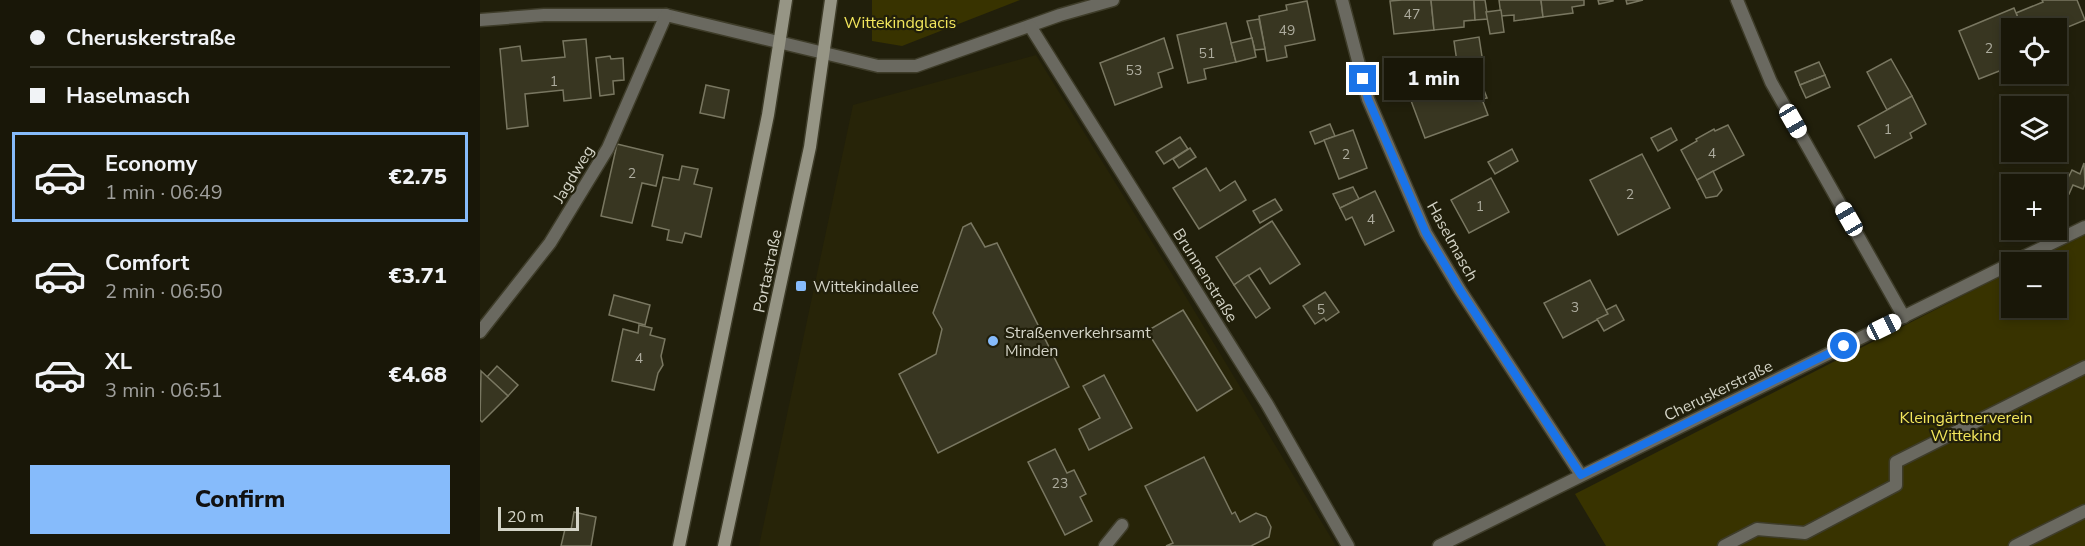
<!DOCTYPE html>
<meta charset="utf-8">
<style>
body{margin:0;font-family:"Nunito Sans",sans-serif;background:#222012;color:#f1f3f6;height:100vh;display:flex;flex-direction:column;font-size:22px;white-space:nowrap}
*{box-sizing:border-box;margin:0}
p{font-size:20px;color:#9f9f9c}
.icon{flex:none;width:33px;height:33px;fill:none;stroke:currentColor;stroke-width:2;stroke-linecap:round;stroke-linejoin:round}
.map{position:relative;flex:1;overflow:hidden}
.drawer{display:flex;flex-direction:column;background:#191708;width:480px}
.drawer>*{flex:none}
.top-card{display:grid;align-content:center;height:132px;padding:0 30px;background:#191708}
.buttons{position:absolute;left:1521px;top:18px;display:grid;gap:12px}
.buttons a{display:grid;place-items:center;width:66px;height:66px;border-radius:0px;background:#191708;box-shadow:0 3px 9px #0003,0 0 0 2px #373629;font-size:30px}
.scale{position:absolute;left:18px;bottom:15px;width:81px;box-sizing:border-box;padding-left:6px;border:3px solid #d4d4c7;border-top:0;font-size:16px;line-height:21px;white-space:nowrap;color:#d4d4c7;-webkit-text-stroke:4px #211f0b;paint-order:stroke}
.end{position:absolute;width:27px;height:27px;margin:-14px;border:8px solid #1a73e8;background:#fff;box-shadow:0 0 0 3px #fff}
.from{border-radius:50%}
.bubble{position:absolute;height:42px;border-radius:0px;background:#191708;box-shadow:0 3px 9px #0003,0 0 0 2px #373629;font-size:20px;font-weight:800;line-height:42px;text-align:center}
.car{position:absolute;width:18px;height:36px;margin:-18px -9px;border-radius:8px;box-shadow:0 0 4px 2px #0007;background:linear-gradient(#fff 24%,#345 0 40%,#fff 0 76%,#345 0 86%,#fff 0)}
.top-card b{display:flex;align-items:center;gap:21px;height:57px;font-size:22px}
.top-card b+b{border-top:2px solid #373629}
.top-card i{width:15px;height:15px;background:#f1f3f6}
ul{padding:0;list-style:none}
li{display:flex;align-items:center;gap:18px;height:90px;margin:0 12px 9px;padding:0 18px;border:3px solid transparent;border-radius:0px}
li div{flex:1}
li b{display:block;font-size:22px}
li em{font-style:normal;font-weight:800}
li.on{border-color:#86bbfb}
li>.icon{width:54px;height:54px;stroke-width:1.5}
.cta{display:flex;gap:12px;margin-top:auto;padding:12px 30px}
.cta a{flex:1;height:69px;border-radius:0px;background:#86bbfb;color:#111;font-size:24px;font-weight:800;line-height:69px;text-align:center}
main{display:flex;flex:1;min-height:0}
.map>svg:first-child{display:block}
.built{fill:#272408}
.green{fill:#383300}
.building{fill:#383621;stroke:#797761;stroke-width:1.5}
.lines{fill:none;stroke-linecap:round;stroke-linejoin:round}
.lane-casing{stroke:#3e3c29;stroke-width:15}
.street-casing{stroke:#3e3c29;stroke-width:15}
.secondary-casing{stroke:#3e3c29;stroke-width:15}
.lane{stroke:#6a6960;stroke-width:12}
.street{stroke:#6a6960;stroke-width:12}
.secondary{stroke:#969585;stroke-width:12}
.route{stroke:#1a73e8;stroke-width:8}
.poi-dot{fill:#86bbfb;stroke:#211f0b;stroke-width:2}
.labels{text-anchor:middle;stroke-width:4.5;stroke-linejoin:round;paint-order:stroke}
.number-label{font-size:14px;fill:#adac9e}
.park-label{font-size:16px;fill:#f3e65c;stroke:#211f0b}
.street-label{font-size:16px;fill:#d4d4c7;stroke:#211f0b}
.poi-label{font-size:16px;fill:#d4d4c7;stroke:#211f0b;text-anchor:start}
</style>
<main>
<section class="drawer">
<div class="top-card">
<b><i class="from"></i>Cheruskerstraße</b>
<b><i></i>Haselmasch</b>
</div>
<ul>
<li class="on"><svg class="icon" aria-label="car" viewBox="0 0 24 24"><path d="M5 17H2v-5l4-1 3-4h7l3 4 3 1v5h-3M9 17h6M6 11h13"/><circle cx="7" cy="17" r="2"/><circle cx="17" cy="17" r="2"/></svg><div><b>Economy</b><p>1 min · 06:49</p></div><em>€2.75</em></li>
<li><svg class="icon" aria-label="car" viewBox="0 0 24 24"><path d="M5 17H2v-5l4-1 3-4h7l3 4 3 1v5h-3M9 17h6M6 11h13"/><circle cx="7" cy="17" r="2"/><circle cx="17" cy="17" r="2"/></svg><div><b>Comfort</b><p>2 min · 06:50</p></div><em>€3.71</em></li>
<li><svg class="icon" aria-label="car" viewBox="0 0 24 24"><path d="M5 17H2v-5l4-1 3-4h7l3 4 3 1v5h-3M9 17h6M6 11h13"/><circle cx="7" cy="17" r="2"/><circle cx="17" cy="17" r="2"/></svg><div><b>XL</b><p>3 min · 06:51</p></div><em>€4.68</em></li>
</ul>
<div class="cta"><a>Confirm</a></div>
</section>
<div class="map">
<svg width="1605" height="546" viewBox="0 0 1605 546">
<rect width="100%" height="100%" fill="#211f0b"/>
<polygon class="built" points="556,55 697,282 856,546 279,546 373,105"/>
<g class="green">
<polygon points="392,0 540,0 422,46 392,41"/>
<polygon points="1605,233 1605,546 1126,546 1095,494 1531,271 1532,308 1576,308 1576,262 1547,262"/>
</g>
<g class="building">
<polygon points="922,0 951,0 954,30 914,34 910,1"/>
<polygon points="951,0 994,0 995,20 984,21 984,27 954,30"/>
<polygon points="994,0 1005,0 1008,19 995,20"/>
<polygon points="1019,0 1061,0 1063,17 1034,21 1034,15 1021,16"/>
<polygon points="1061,0 1104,0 1104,5 1092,7 1093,13 1063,17"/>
<polygon points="1118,0 1133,0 1133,1 1119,4"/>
<polygon points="1146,0 1163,0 1147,4"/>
<polygon points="1562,0 1597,0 1605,20 1576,32 1576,28 1542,28 1536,13 1563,2"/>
<polygon points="827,1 835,40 805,46 807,57 787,61 779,16 807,10 806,5"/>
<polygon points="1534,8 1542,28 1532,28 1532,66 1499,79 1479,31"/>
<polygon points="1021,10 1024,32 1010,34 1006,12"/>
<polygon points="779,19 785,49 775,50 767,21"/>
<polygon points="746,23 756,62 724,69 726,79 708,83 697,35"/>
<polygon points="999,37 1003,63 989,64 978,69 974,41"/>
<polygon points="684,38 693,68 678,73 682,87 635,105 620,63"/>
<polygon points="772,38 776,57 756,62 751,43"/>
<polygon points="106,39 111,98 84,101 83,90 45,94 48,126 27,129 20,49 40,46 42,61 85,57 83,41"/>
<polygon points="130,56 131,59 143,58 144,80 133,81 134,94 120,96 116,58"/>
<polygon points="1411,59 1432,96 1407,110 1387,72"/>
<polygon points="1339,62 1345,75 1320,85 1315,72"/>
<polygon points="989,64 995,81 1000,80 1007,98 1002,99 1008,115 945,138 924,82 941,75 944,81"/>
<polygon points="1345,75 1350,87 1326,98 1320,85"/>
<polygon points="226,85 249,90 244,118 220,113"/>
<polygon points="1432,96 1446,124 1430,133 1432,138 1395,158 1378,126"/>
<polygon points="850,124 855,136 835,144 830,132"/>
<polygon points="1248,125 1264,155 1217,180 1201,150 1217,141 1216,139 1234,129 1235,131"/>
<polygon points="1191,128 1197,140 1178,151 1171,138"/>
<polygon points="873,130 887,168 859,179 844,140"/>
<polygon points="700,137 708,149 684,164 676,152"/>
<polygon points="137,144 183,155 176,186 162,183 152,223 121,216"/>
<polygon points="710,148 716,157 699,168 693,159"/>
<polygon points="1032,149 1038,161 1015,174 1008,162"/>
<polygon points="1162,154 1190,208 1138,235 1110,180"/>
<polygon points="1604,163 1605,184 1603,189 1593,185 1589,194 1580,190 1577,199 1576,184 1562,184 1564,180 1574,184 1578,176 1587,180 1592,170 1600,174"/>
<polygon points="202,166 218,169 214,184 232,188 221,237 205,233 202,243 187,240 189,230 172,226 183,177 199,180"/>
<polygon points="726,168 740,191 755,181 766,200 719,229 693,188"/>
<polygon points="1233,171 1242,190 1237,196 1226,198 1217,180"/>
<polygon points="1011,178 1029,212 989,233 971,200"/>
<polygon points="873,187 879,199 860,208 853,194"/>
<polygon points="895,191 914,231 885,245 872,217 866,220 860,208"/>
<polygon points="795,199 802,210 780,223 773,211"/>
<polygon points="792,221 820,264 790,284 780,268 754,285 736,257"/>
<polygon points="491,223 505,247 517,243 589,387 458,453 419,374 456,354 462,329 453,313 483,227"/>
<polygon points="768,275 790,308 776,318 754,285"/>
<polygon points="1110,280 1128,314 1083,338 1064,303"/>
<polygon points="845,292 859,312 846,321 844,318 835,324 823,306"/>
<polygon points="134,295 170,305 165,325 129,315"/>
<polygon points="1136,305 1144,320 1124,331 1117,319 1128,314 1126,310"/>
<polygon points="703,310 752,389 717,411 667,331"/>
<polygon points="159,325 172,328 170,335 185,339 181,356 183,365 178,373 174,390 132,381 143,329 158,333"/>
<polygon points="17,366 38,385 28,396 7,377"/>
<polygon points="1,371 28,396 2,422 0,420"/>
<polygon points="624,375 652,428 609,450 599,429 620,418 603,386"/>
<polygon points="575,449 587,473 594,470 606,494 600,497 612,521 585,535 548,462"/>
<polygon points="724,457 752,514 755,512 760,522 776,513 786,517 791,527 789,537 771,546 686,546 693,543 665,486"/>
<polygon points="94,512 116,517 111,546 81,546 85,529 91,530"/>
</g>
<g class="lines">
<g class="lane-casing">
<g id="lane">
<polyline points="625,546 642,525"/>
<polyline points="1244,546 1277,529 1325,533 1416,485 1416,462 1605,367"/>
<polyline points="1535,546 1605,511"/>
</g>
</g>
<g class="street-casing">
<g id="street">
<polyline points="862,0 888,99 946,233 980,290 1101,475"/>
<polyline points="1257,0 1291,82 1424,317"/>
<polyline points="0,20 64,15 186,15 398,66 436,66 580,15 633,0"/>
<polyline points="550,26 787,404 868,546"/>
<polyline points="1533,262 1605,227"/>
<polyline points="0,332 70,243 128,148 186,15"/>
<polyline points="959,546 1532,263"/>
</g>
</g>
<g class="secondary-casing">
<g id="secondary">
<polyline points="199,546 288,115 306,0"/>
<polyline points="244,546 330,147 351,0"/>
</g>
</g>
<use href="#lane" class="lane"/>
<use href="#street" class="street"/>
<use href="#secondary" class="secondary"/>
</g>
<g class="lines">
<polyline class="route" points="883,79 888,99 946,233 980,290 1101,475 1364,346"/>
</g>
<g class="poi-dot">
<rect x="315" y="280" width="12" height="12" rx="3"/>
<circle cx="513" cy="341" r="6"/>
</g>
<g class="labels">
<g class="number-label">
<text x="932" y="19">47</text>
<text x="807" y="35">49</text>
<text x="1509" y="53">2</text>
<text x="727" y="58">51</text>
<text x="654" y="75">53</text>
<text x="74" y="86">1</text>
<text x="1408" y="134">1</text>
<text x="1232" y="158">4</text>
<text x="866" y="159">2</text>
<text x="152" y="178">2</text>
<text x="1150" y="199">2</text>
<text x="1000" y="211">1</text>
<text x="891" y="224">4</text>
<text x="1095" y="312">3</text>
<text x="841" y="314">5</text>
<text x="159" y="363">4</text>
<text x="580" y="488">23</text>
</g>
<g class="park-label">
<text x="420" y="28">Wittekindglacis</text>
<text x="1486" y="423">Kleingärtnerverein<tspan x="1486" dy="18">Wittekind</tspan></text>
</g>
<g class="street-label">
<text transform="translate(93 174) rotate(-59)" y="6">Jagdweg</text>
<text transform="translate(973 241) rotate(61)" y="6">Haselmasch</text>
<text transform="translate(287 271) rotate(-78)" y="6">Portastraße</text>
<text transform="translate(726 275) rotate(58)" y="6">Brunnenstraße</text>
<text transform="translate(1238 390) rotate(-26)" y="6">Cheruskerstraße</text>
</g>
<g class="poi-label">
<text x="333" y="292">Wittekindallee</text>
<text x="525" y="338">Straßenverkehrsamt<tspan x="525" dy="18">Minden</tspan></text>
</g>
</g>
</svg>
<div class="buttons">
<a><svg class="icon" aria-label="locate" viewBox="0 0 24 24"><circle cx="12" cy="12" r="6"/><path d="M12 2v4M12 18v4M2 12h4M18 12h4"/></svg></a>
<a><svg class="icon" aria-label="layers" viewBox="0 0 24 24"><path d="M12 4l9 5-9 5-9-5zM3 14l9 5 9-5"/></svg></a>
<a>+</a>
<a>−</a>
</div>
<div class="scale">20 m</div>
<i class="end from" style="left:1364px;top:346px"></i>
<i class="end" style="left:883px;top:79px"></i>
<div class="bubble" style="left:904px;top:58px;width:99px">1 min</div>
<i class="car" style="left:1313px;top:121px;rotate:150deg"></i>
<i class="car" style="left:1369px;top:219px;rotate:330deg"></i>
<i class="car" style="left:1404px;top:327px;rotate:64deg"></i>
</div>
</main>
